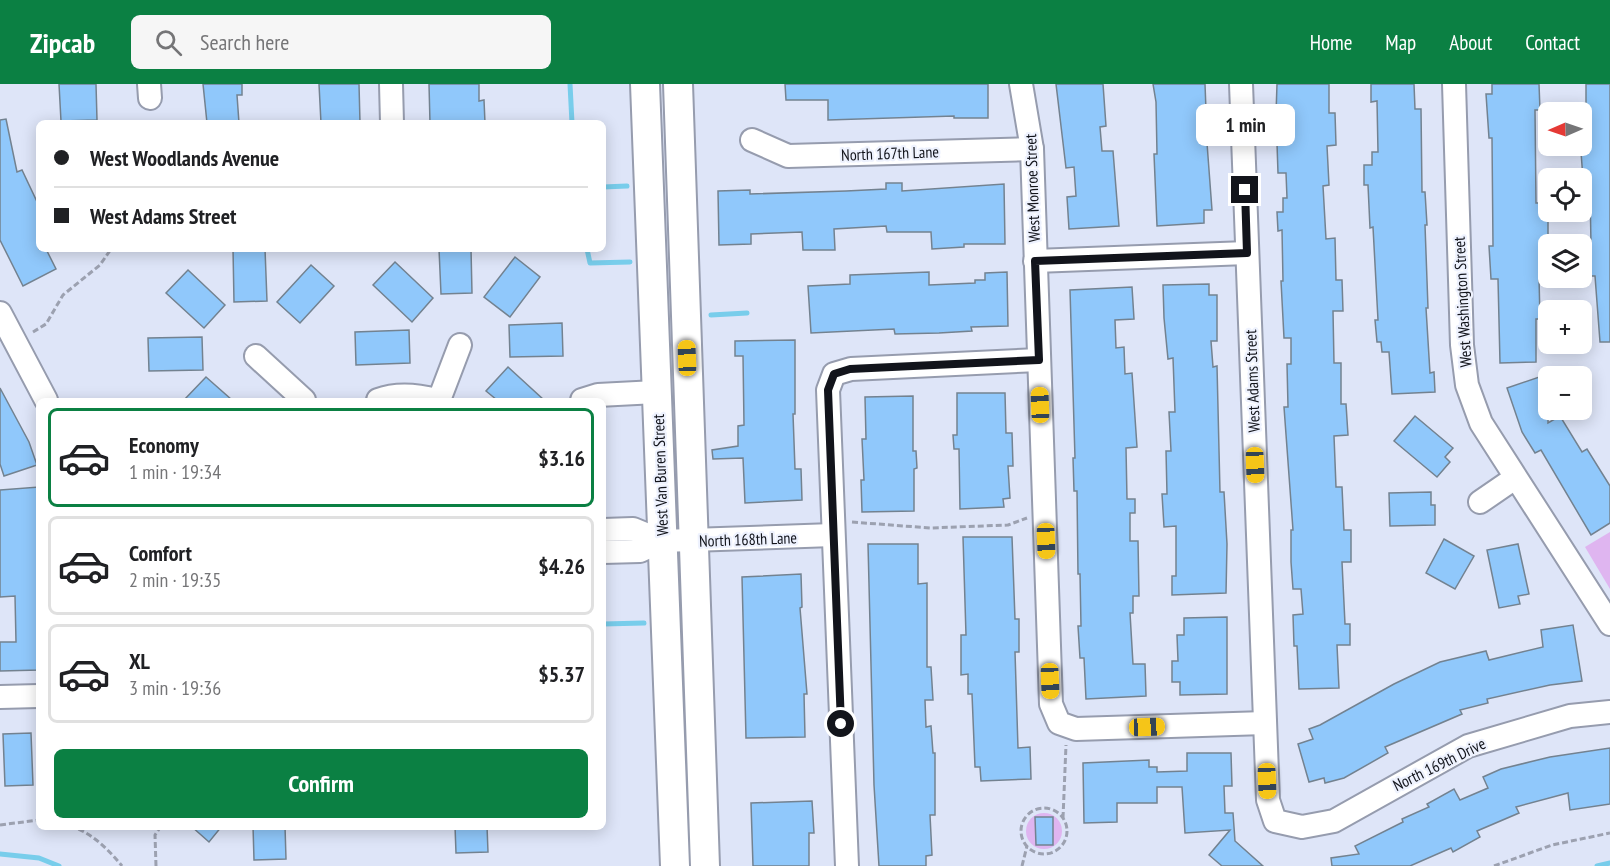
<!DOCTYPE html>
<meta charset="utf-8">
<style>
body{margin:0;font-family:"PT Sans Narrow",sans-serif;background:#f6f6f6;color:#202124;height:100vh;display:flex;flex-direction:column;font-size:22px;white-space:nowrap}
*{box-sizing:border-box;margin:0}
p{font-size:20px;color:#757577}
.icon{flex:none;width:33px;height:33px;fill:none;stroke:currentColor;stroke-width:2;stroke-linecap:round;stroke-linejoin:round}
.map{position:relative;flex:1;overflow:hidden}
.panel{position:absolute;left:36px;top:314px;width:570px;height:432px;display:flex;flex-direction:column;background:#fff;border-radius:9px;box-shadow:0 3px 15px #0003}
.panel>*{flex:none}
.banner{position:absolute;left:36px;top:36px;width:570px;height:132px;border-radius:9px;box-shadow:0 3px 15px #0003;display:grid;align-content:center;height:132px;padding:0 18px;background:#fff}
.needle{width:39px;rotate:268deg}
.fabs{position:absolute;left:1538px;top:18px;display:grid;gap:12px}
.fabs a{display:grid;place-items:center;width:54px;height:54px;border-radius:9px;background:#fff;box-shadow:0 3px 15px #0003;font-size:30px}
.end{position:absolute;width:27px;height:27px;margin:-14px;border:8px solid #12141b;background:#fff;box-shadow:0 0 0 3px #fff}
.from{border-radius:50%}
.bubble{position:absolute;height:42px;border-radius:9px;background:#fff;box-shadow:0 3px 15px #0003;font-size:20px;font-weight:700;line-height:42px;text-align:center}
.car{position:absolute;width:18px;height:36px;margin:-18px -9px;border-radius:8px;box-shadow:0 0 4px 2px #0007;background:linear-gradient(#f5c518 24%,#345 0 40%,#f5c518 0 76%,#345 0 86%,#f5c518 0)}
.banner b{display:flex;align-items:center;gap:21px;height:57px;font-size:22px}
.banner b+b{border-top:2px solid #e0e0e0}
.banner i{width:15px;height:15px;background:#202124}
ul{padding:10px 0 0;list-style:none}
li{display:flex;align-items:center;gap:18px;height:99px;margin:0 12px 9px;padding:0 6px;border:3px solid #e0e0e0;border-radius:9px}
li div{flex:1}
li b{display:block;font-size:22px}
li em{font-style:normal;font-weight:700}
li.selected{border-color:#0b8043}
li>.icon{width:54px;height:54px;stroke-width:1.5}
.primary-button{display:flex;gap:12px;margin-top:auto;padding:12px 18px}
.primary-button a{flex:1;height:69px;border-radius:9px;background:#0b8043;color:#fff;font-size:24px;font-weight:700;line-height:69px;text-align:center}
header{display:flex;align-items:center;gap:36px;box-sizing:border-box;height:84px;padding:0 30px;background:#0b8043;color:#fff}
header strong{font-size:28px}
nav{display:flex;gap:33px;margin-inline-start:auto;font-size:21px}
.search{width:420px;height:54px;background:#f6f6f6;display:flex;align-items:center;gap:15px;box-sizing:border-box;padding:0 21px;border-radius:9px;color:#757577;font-size:22px}
.map>svg:first-child{display:block}
.green{fill:#dfb5f0}
.lines{fill:none;stroke-linecap:round;stroke-linejoin:round}
.stream{stroke:#78cdeb;stroke-width:5}
.building{fill:#90c8fb;stroke:#738290;stroke-width:1.5}
.minor-casing{stroke:#969cae;stroke-width:26}
.major-casing{stroke:#969cae;stroke-width:32}
.path{stroke:#9ca1b0;stroke-width:3;stroke-dasharray:6 3;stroke-linecap:butt}
.minor{stroke:#fff;stroke-width:22}
.major{stroke:#fff;stroke-width:28}
.route{stroke:#12141b;stroke-width:8}
.labels{text-anchor:middle;stroke-width:4.5;stroke-linejoin:round;paint-order:stroke}
.street-label{font-size:16px;fill:#12141b;stroke:#eef2fe}
</style>
<header>
<strong>Zipcab</strong>
<div class="search"><svg class="icon" aria-label="search" viewBox="0 0 24 24"><circle cx="10" cy="10" r="6"/><path d="M15 15l6 6"/></svg>Search here</div>
<nav><a>Home</a><a>Map</a><a>About</a><a>Contact</a></nav>
</header>
<div class="map">
<svg width="1610" height="782" viewBox="0 0 1610 782">
<rect width="100%" height="100%" fill="#dee5f8"/>
<g class="green">
<polygon points="1610,448 1610,505 1585,463"/>
<circle cx="1044" cy="747" r="18"/>
</g>
<g class="lines">
<g class="stream">
<polyline points="570,0 572,39"/>
<polyline points="603,103 627,102"/>
<polyline points="587,165 590,179 630,178"/>
<polyline points="711,231 747,229"/>
<polyline points="603,540 644,539"/>
<polyline points="0,770 39,774 59,782"/>
<polyline points="1597,782 1610,779"/>
</g>
</g>
<g class="building">
<polygon points="59,0 96,0 97,36 61,37"/>
<polygon points="203,0 242,0 242,11 237,11 239,39 207,39"/>
<polygon points="319,0 359,0 360,39 321,39"/>
<polygon points="429,0 479,0 479,17 484,16 485,39 430,39"/>
<polygon points="785,0 988,0 988,34 954,34 954,32 828,36 828,16 786,16"/>
<polygon points="1056,0 1103,0 1106,42 1100,43 1102,67 1113,67 1119,142 1069,145 1067,113 1076,112 1074,83 1066,84"/>
<polygon points="1153,0 1205,0 1206,26 1210,26 1210,59 1207,59 1212,126 1204,126 1204,139 1157,142 1154,70 1157,70 1156,18"/>
<polygon points="1277,0 1329,0 1329,29 1335,29 1336,61 1327,62 1329,101 1323,102 1326,155 1335,154 1336,196 1342,196 1343,227 1333,227 1334,279 1341,279 1341,320 1346,320 1348,351 1334,352 1336,403 1342,403 1344,446 1351,446 1351,478 1342,478 1345,540 1350,540 1350,561 1337,561 1339,604 1299,605 1297,562 1294,562 1293,531 1303,530 1301,505 1293,505 1291,478 1291,446 1293,446 1284,323 1288,323 1287,280 1291,280 1291,254 1284,254 1281,197 1283,197 1282,146 1278,147 1277,128 1283,128 1283,114 1287,114 1286,89 1278,89 1276,30"/>
<polygon points="1371,0 1414,0 1415,25 1421,25 1422,108 1425,108 1427,141 1425,141 1428,224 1426,224 1430,289 1434,288 1435,308 1392,310 1389,268 1382,268 1381,258 1377,258 1375,236 1378,236 1373,143 1370,144 1368,101 1364,101 1364,81 1372,81 1372,68 1378,68 1377,17 1371,18"/>
<polygon points="1492,0 1539,0 1540,26 1535,26 1536,119 1548,119 1548,192 1539,193 1540,235 1536,235 1536,278 1500,279 1498,195 1491,195 1489,162 1493,162 1492,54 1489,54 1486,10 1492,10"/>
<polygon points="1586,0 1610,0 1610,258 1600,258 1595,192 1581,192 1581,171 1588,170 1587,160 1591,160 1590,108 1584,108 1581,68 1581,32 1586,32"/>
<polygon points="6,35 17,88 22,86 39,122 39,165 46,165 56,185 23,202 0,156 0,36"/>
<polygon points="886,99 902,99 902,107 1004,100 1005,160 964,160 964,163 932,165 931,148 887,148 886,142 834,145 835,166 803,166 802,148 751,150 751,160 719,161 718,107 750,106 750,110 846,107 886,105"/>
<polygon points="233,165 265,165 267,217 234,218"/>
<polygon points="439,165 471,165 472,209 441,210"/>
<polygon points="515,173 540,193 510,233 484,213"/>
<polygon points="395,178 433,214 412,238 373,201"/>
<polygon points="311,181 334,202 300,239 277,218"/>
<polygon points="188,186 225,221 204,244 166,209"/>
<polygon points="929,188 929,201 975,199 975,196 985,196 985,189 1007,188 1008,242 971,243 972,247 939,249 895,250 894,245 811,249 808,202 850,200 850,191"/>
<polygon points="1209,200 1209,211 1217,211 1217,257 1211,257 1213,283 1217,282 1220,408 1224,408 1227,460 1226,509 1172,511 1172,492 1176,492 1176,442 1164,443 1162,410 1167,410 1166,367 1171,367 1169,328 1175,328 1173,274 1168,275 1164,234 1163,201"/>
<polygon points="1132,203 1134,235 1115,236 1116,264 1124,263 1125,290 1132,289 1137,363 1126,364 1127,415 1135,415 1135,429 1130,429 1130,457 1138,457 1139,512 1133,512 1133,529 1130,529 1133,580 1145,580 1146,612 1086,615 1084,574 1080,574 1078,542 1081,542 1080,490 1078,490 1077,407 1074,407 1073,374 1075,374 1070,206"/>
<polygon points="562,239 563,272 510,273 509,241"/>
<polygon points="409,246 410,279 356,281 355,248"/>
<polygon points="202,253 203,286 149,287 148,254"/>
<polygon points="795,256 795,330 793,330 795,385 801,385 802,416 745,419 743,374 713,375 712,366 738,362 738,342 744,341 743,272 735,272 735,257"/>
<polygon points="508,283 544,316 497,316 486,307"/>
<polygon points="1548,290 1548,339 1560,332 1582,368 1587,365 1610,402 1610,439 1591,451 1541,366 1535,369 1522,348 1507,304"/>
<polygon points="206,293 232,316 184,316"/>
<polygon points="0,304 29,358 37,381 4,392 0,380"/>
<polygon points="957,309 1005,309 1006,349 1012,349 1013,382 1008,382 1010,414 1003,415 1004,423 960,425 959,365 954,365 953,351 957,351"/>
<polygon points="913,312 913,367 916,367 917,384 914,385 914,427 862,428 861,396 864,396 862,355 866,355 865,313"/>
<polygon points="1415,332 1453,364 1445,373 1450,378 1437,393 1394,357"/>
<polygon points="39,403 39,586 0,587 0,558 16,558 15,512 0,513 0,406"/>
<polygon points="1431,408 1431,421 1435,421 1435,441 1390,442 1389,409"/>
<polygon points="963,453 1012,453 1015,535 1019,535 1019,568 1015,568 1018,664 1030,663 1031,695 981,697 980,683 975,683 972,610 968,610 968,590 961,591 961,551 966,551"/>
<polygon points="1444,455 1474,472 1455,505 1426,489"/>
<polygon points="868,460 918,460 918,500 927,499 927,583 931,583 933,616 925,616 926,643 931,642 933,669 935,669 935,731 930,731 932,771 926,772 926,782 879,782 874,701"/>
<polygon points="1518,460 1529,510 1518,512 1520,520 1499,524 1487,466"/>
<polygon points="801,490 802,523 800,524 807,610 804,610 805,653 746,654 742,493"/>
<polygon points="1227,533 1227,610 1180,611 1180,598 1172,598 1172,577 1178,577 1177,551 1184,551 1184,534"/>
<polygon points="1573,541 1582,597 1550,601 1487,615 1488,619 1460,626 1462,630 1385,663 1388,669 1344,694 1325,699 1324,694 1309,698 1298,660 1313,655 1309,645 1320,641 1394,600 1440,578 1486,567 1489,576 1543,563 1541,546"/>
<polygon points="31,649 33,701 5,702 3,650"/>
<polygon points="1610,664 1610,720 1570,726 1568,709 1516,723 1519,729 1477,747 1480,753 1453,768 1451,764 1410,782 1332,782 1331,774 1359,770 1355,762 1403,738 1402,735 1429,723 1427,720 1454,705 1460,716 1488,704 1483,693 1501,685 1550,673"/>
<polygon points="1187,669 1231,669 1232,702 1224,702 1225,729 1233,729 1235,757 1263,782 1222,782 1209,771 1230,746 1185,749 1182,703 1157,703 1157,719 1117,719 1117,738 1084,739 1083,679 1149,676 1149,683 1157,683 1157,688 1187,687"/>
<polygon points="812,717 814,749 809,749 809,782 753,782 751,719"/>
<polygon points="1035,733 1053,733 1053,761 1036,761"/>
<polygon points="191,742 222,742 209,758"/>
<polygon points="253,742 285,742 286,775 254,776"/>
<polygon points="455,742 487,742 488,768 456,769"/>
</g>
<g class="lines">
<g class="minor-casing">
<g id="minor">
<polyline points="149,0 150,14"/>
<polyline points="391,0 392,39"/>
<polyline points="1021,0 1032,65 1051,620 1059,639 1076,645 1265,639"/>
<polyline points="1241,0 1268,716 1275,737 1302,743 1334,737 1468,662 1570,632 1610,628"/>
<polyline points="1454,0 1462,261 1467,301 1481,339 1610,540"/>
<polyline points="752,56 788,72 1032,65"/>
<polyline points="1035,177 1247,169"/>
<polyline points="0,229 46,316"/>
<polyline points="256,272 304,316"/>
<path d="M 378,316 C 397,309 417,311 436,316"/>
<polyline points="439,316 460,261"/>
<polyline points="582,316 598,311 656,308"/>
<polyline points="1480,418 1515,394"/>
<polyline points="603,446 633,445 662,457"/>
<polyline points="603,468 640,467 662,457 833,451"/>
<polyline points="0,613 39,612"/>
<polyline points="847,782 828,306 834,290 851,285 1039,276"/>
</g>
</g>
<g class="major-casing">
<g id="major">
<polyline points="645,0 675,782"/>
<polyline points="678,0 705,782"/>
</g>
</g>
<g class="path">
<polyline points="33,248 46,240 63,211 100,181 111,165"/>
<polyline points="852,438 930,444 1008,441 1027,434"/>
<circle cx="1044" cy="747" r="23"/>
<polyline points="1063,734 1066,661"/>
<polyline points="0,741 39,736"/>
<path d="M 70,742 C 91,748 108,765 122,782"/>
<polyline points="156,782 155,751 161,742"/>
<polyline points="1022,782 1027,762"/>
<polyline points="1494,782 1552,761 1610,749"/>
</g>
<use href="#minor" class="minor"/>
<use href="#major" class="major"/>
</g>
<g class="lines">
<polyline class="route" points="841,640 828,306 834,290 850,285 1039,276 1035,177 1247,169 1245,106"/>
</g>
<g class="labels">
<g class="street-label">
<text transform="translate(890 69) rotate(-2)" y="6">North 167th Lane</text>
<text transform="translate(1032 104) rotate(-92)" y="6">West Monroe Street</text>
<text transform="translate(1462 218) rotate(-93)" y="6">West Washington Street</text>
<text transform="translate(1252 297) rotate(-92)" y="6">West Adams Street</text>
<text transform="translate(660 391) rotate(-92)" y="6">West Van Buren Street</text>
<text transform="translate(748 455) rotate(-2)" y="6">North 168th Lane</text>
<text transform="translate(1439 680) rotate(-26)" y="6">North 169th Drive</text>
</g>
</g>
</svg>
<div class="fabs">
<a><svg class="needle" viewBox="-14 -14 28 28"><path d="M0-13l5 13h-10z" fill="#e53935"/><path d="M0 13l5-13h-10z" fill="#757577"/></svg></a>
<a><svg class="icon" aria-label="locate" viewBox="0 0 24 24"><circle cx="12" cy="12" r="6"/><path d="M12 2v4M12 18v4M2 12h4M18 12h4"/></svg></a>
<a><svg class="icon" aria-label="layers" viewBox="0 0 24 24"><path d="M12 4l9 5-9 5-9-5zM3 14l9 5 9-5"/></svg></a>
<a>+</a>
<a>−</a>
</div>
<i class="end from" style="left:841px;top:640px"></i>
<i class="end" style="left:1245px;top:106px"></i>
<div class="bubble" style="left:1196px;top:20px;width:99px">1 min</div>
<i class="car" style="left:687px;top:274px;rotate:358deg"></i>
<i class="car" style="left:1040px;top:321px;rotate:358deg"></i>
<i class="car" style="left:1255px;top:381px;rotate:178deg"></i>
<i class="car" style="left:1046px;top:457px;rotate:178deg"></i>
<i class="car" style="left:1050px;top:597px;rotate:178deg"></i>
<i class="car" style="left:1147px;top:643px;rotate:88deg"></i>
<i class="car" style="left:1267px;top:697px;rotate:178deg"></i>
<div class="banner">
<b><i class="from"></i>West Woodlands Avenue</b>
<b><i></i>West Adams Street</b>
</div>
<section class="panel">
<ul>
<li class="selected"><svg class="icon" aria-label="car" viewBox="0 0 24 24"><path d="M5 17H2v-5l4-1 3-4h7l3 4 3 1v5h-3M9 17h6M6 11h13"/><circle cx="7" cy="17" r="2"/><circle cx="17" cy="17" r="2"/></svg><div><b>Economy</b><p>1 min · 19:34</p></div><em>$3.16</em></li>
<li><svg class="icon" aria-label="car" viewBox="0 0 24 24"><path d="M5 17H2v-5l4-1 3-4h7l3 4 3 1v5h-3M9 17h6M6 11h13"/><circle cx="7" cy="17" r="2"/><circle cx="17" cy="17" r="2"/></svg><div><b>Comfort</b><p>2 min · 19:35</p></div><em>$4.26</em></li>
<li><svg class="icon" aria-label="car" viewBox="0 0 24 24"><path d="M5 17H2v-5l4-1 3-4h7l3 4 3 1v5h-3M9 17h6M6 11h13"/><circle cx="7" cy="17" r="2"/><circle cx="17" cy="17" r="2"/></svg><div><b>XL</b><p>3 min · 19:36</p></div><em>$5.37</em></li>
</ul>
<div class="primary-button"><a>Confirm</a></div>
</section>
</div>
